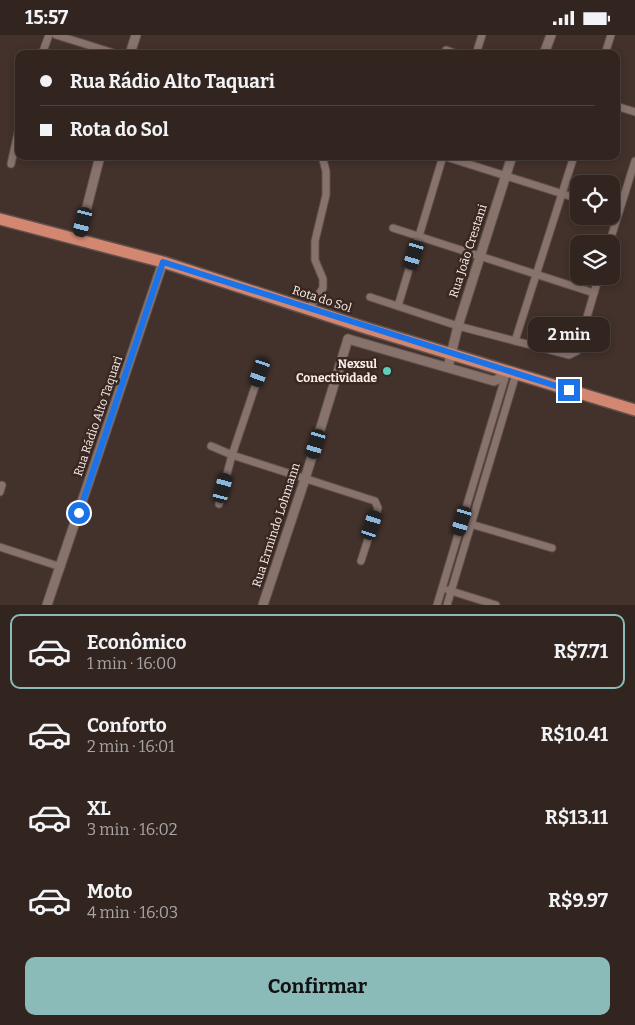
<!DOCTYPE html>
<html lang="pt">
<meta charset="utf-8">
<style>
body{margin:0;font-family:Bitter,serif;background:#3a2d29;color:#f1f3f6;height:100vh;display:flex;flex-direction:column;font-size:19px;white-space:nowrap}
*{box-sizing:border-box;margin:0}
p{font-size:16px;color:#a8a5a5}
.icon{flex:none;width:28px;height:28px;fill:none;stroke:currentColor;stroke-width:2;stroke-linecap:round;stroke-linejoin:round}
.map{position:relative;height:570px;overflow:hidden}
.drawer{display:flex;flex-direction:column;background:#322520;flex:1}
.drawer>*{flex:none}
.guide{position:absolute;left:15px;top:15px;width:605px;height:110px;border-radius:10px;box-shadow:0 2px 8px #0003,0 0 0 1px #4d423e;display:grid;align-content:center;height:110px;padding:0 25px;background:#322520}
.fabs{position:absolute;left:570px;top:140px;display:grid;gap:10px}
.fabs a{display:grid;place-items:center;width:50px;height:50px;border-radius:10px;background:#322520;box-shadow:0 2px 8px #0003,0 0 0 1px #4d423e;font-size:25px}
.end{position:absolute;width:22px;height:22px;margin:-11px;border:6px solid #1a73e8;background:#fff;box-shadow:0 0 0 2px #fff}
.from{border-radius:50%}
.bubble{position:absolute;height:35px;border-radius:10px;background:#322520;box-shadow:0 2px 8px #0003,0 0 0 1px #4d423e;font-size:16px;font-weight:700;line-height:35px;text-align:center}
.car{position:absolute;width:15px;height:30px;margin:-15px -8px;border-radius:6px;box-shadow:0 0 4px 1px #0007;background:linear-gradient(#222 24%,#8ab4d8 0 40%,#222 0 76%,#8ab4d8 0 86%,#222 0)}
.guide b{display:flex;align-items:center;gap:18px;height:48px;font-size:19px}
.guide b+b{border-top:1px solid #4d423e}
.guide i{width:12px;height:12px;background:#f1f3f6}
ul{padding:9px 0 0;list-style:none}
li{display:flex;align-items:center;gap:15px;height:75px;margin:0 10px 8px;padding:0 15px;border:2px solid transparent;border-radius:10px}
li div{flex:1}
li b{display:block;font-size:19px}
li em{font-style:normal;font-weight:700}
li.selected{border-color:#8bbbb9}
li>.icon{width:45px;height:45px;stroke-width:1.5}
.button{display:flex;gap:10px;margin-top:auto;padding:10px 25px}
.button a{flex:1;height:58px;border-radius:10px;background:#8bbbb9;color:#111;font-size:20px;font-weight:700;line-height:58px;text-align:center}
.status{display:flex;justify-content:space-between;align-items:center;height:35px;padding:0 25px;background:#322520;direction:ltr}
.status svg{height:14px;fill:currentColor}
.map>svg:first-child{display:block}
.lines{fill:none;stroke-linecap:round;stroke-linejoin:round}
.minor-casing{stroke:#5f504b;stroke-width:9}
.tertiary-casing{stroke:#5f504b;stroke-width:11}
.trunk-casing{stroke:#5f504b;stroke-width:14}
.minor{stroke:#88726c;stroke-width:7}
.tertiary{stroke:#88726c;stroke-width:9}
.trunk{stroke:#d38770;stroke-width:11}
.route{stroke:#1a73e8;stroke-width:6}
.poi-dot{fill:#5cceba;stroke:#392721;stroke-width:2}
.labels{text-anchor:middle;stroke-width:5;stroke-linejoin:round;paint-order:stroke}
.street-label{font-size:12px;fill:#faeeea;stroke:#392721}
.poi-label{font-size:12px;font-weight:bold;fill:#faeeea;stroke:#392721;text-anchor:end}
</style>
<div class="status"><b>15:57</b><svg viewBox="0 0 49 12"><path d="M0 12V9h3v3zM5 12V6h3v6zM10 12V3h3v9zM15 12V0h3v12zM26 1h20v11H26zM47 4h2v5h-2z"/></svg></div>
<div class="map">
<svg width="635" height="570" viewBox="0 0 635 570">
<rect width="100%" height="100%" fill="#43312b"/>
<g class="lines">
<g class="minor-casing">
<g id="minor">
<polyline points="56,0 117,19"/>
<polyline points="446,15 457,19"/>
<polyline points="42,19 49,0"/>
<polyline points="476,19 482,0"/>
<polyline points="605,19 611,0"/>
<polyline points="616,71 635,77"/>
<polyline points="443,121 579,164"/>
<polyline points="11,129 19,93"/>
<polyline points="393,193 594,258"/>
<polyline points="609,209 635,126"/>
<polyline points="370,262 458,291 569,320 577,316 599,241"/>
<polyline points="398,271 443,121"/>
<polyline points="309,274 323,253 323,244 315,225 315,206 326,160 326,136 322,121"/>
<polyline points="515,306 574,121"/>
<polyline points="211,411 232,420 375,466 378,473 361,526"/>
<polyline points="0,457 2,450"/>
<polyline points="219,469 232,420 260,337"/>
<polyline points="467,488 552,513"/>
<polyline points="0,512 61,532"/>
<polyline points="448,555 496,570"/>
<polyline points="437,570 507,336"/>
<polyline points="447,570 516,339"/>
</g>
</g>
<g class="tertiary-casing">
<g id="tertiary">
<polyline points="130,19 136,0"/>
<polyline points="544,19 551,0"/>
<polyline points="79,203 100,121"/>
<polyline points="348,304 494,346 500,343 503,334"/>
<polyline points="448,332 458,291 512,121"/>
<polyline points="47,570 163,227"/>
<polyline points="263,570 305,444 348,304"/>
</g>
</g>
<g class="trunk-casing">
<polyline id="trunk" points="0,184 163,227 366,293 635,375"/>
</g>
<use href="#minor" class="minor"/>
<use href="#tertiary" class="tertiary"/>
<use href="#trunk" class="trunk"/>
</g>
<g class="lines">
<polyline class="route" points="79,478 163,227 569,355"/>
</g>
<circle class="poi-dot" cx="387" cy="336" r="5"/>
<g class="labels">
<g class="street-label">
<text transform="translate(468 216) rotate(-72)" y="4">Rua João Crestani</text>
<text transform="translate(322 264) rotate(18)" y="4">Rota do Sol</text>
<text transform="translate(98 381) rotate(-71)" y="4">Rua Rádio Alto Taquari</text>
<text transform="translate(276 490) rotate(-72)" y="4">Rua Ermindo Lohmann</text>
</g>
<g class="poi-label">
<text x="377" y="333">Nexsul<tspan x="377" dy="14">Conectividade</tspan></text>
</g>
</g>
</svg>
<div class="fabs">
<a><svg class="icon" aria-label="locate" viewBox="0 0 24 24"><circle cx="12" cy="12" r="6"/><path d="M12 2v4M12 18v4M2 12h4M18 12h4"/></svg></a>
<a><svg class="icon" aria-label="layers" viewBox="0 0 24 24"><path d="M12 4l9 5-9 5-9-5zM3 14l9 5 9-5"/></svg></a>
</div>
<i class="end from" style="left:79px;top:478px"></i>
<i class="end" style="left:569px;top:355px"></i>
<div class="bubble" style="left:528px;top:282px;width:82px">2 min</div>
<i class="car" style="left:83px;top:187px;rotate:194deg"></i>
<i class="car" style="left:414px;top:220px;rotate:197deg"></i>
<i class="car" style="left:260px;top:337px;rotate:199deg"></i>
<i class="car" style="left:316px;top:409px;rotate:197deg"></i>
<i class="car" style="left:223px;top:453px;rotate:15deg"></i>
<i class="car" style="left:462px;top:486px;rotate:197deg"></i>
<i class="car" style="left:372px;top:490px;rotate:18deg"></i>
<div class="guide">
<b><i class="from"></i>Rua Rádio Alto Taquari</b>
<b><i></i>Rota do Sol</b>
</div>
</div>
<section class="drawer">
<ul>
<li class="selected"><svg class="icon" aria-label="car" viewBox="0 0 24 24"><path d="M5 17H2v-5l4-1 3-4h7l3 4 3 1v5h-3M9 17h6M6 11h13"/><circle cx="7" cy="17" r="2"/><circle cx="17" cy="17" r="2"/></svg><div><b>Econômico</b><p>1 min · 16:00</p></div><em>R$7.71</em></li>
<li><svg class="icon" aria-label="car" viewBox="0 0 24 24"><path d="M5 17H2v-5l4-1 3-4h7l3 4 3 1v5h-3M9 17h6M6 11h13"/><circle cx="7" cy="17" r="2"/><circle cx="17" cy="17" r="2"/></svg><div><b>Conforto</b><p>2 min · 16:01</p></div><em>R$10.41</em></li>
<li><svg class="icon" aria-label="car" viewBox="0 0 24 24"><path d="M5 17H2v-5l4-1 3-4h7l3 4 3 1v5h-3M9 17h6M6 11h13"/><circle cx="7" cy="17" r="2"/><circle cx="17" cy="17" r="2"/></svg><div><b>XL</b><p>3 min · 16:02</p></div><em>R$13.11</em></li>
<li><svg class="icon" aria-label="car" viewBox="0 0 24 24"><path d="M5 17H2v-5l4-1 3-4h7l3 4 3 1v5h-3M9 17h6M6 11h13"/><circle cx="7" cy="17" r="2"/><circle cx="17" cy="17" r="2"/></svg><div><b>Moto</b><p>4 min · 16:03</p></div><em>R$9.97</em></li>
</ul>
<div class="button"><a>Confirmar</a></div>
</section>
